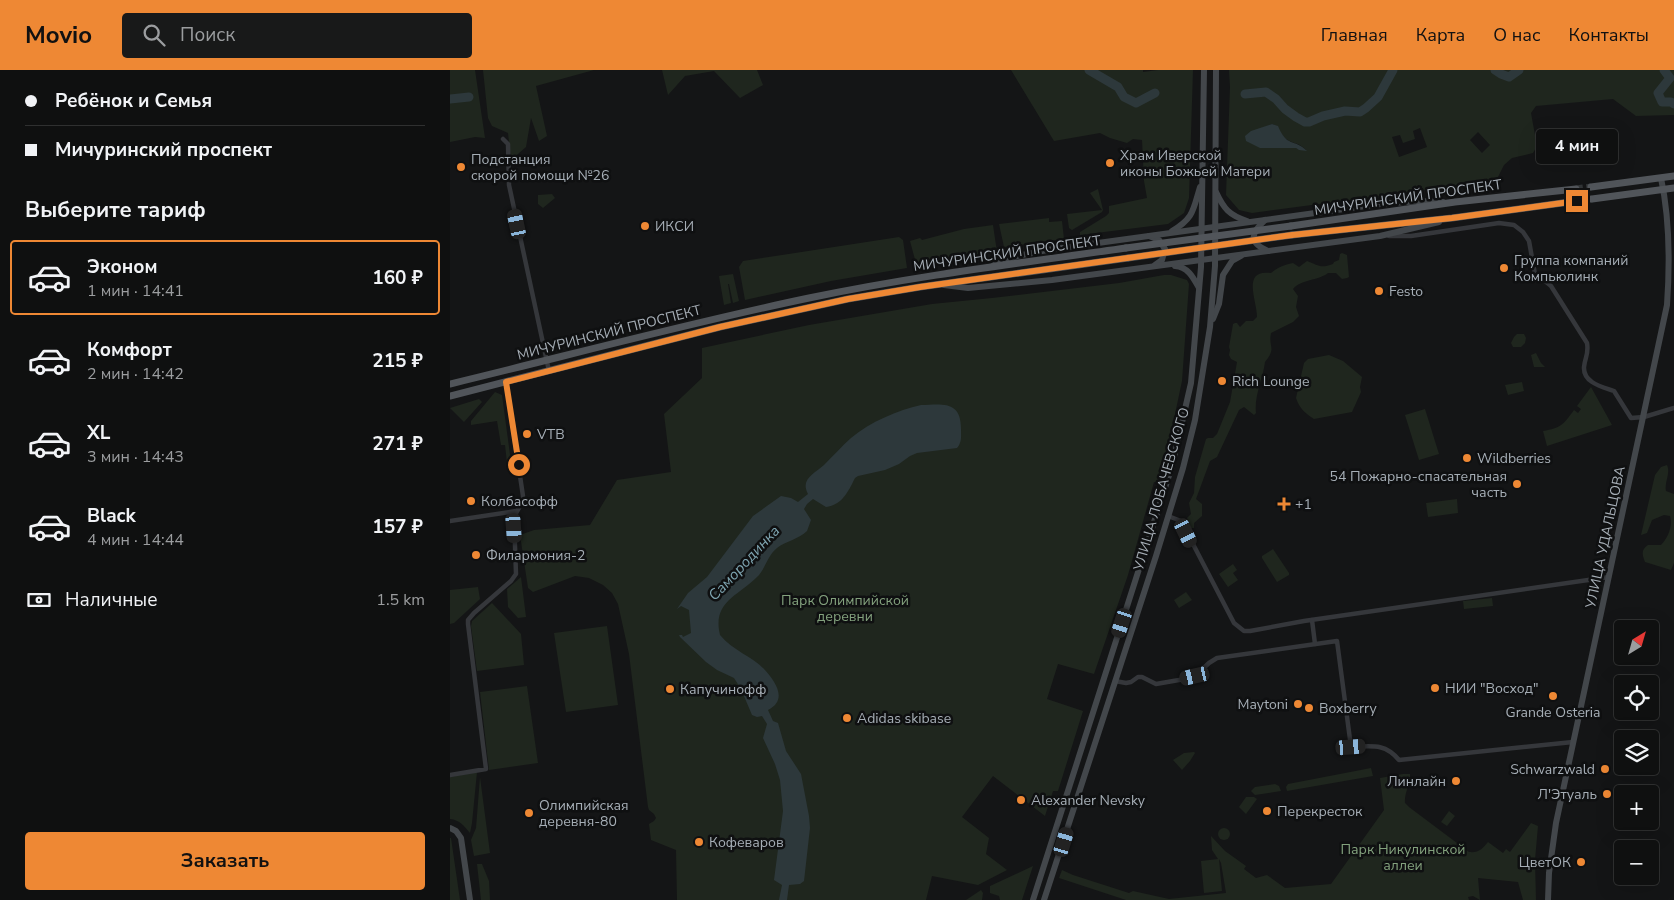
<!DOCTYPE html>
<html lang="ru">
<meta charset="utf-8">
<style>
body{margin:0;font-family:"Nunito Sans",sans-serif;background:#181919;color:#f1f3f6;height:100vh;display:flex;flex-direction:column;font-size:19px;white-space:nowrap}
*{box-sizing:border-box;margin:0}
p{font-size:16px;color:#9b9d9f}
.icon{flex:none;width:28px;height:28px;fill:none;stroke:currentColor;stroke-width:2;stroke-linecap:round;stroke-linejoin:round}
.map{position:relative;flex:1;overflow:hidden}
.details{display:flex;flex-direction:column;background:#0f1010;width:450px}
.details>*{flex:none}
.guide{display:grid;align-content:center;height:110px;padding:0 25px;background:#0f1010}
.needle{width:32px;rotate:37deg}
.controls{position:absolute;left:1164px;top:550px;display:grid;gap:10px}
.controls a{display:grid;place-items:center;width:45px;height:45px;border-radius:5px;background:#0f1010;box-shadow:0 5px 20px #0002,0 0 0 1px #2f3030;font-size:25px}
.end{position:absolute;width:22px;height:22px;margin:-11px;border:6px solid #ee8834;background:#111;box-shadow:0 0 0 2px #111}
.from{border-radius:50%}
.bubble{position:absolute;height:35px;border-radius:5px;background:#0f1010;box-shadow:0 5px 20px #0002,0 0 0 1px #2f3030;font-size:16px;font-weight:700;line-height:35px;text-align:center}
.car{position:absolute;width:15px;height:30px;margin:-15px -8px;border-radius:6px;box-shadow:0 0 4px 1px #0007;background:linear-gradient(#222 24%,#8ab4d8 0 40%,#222 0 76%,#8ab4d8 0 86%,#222 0)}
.guide b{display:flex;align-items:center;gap:18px;height:48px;font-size:19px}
.guide b+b{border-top:1px solid #2f3030}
.guide i{width:12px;height:12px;background:#f1f3f6}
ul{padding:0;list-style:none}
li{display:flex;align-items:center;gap:15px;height:75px;margin:0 10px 8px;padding:0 15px;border:2px solid transparent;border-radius:5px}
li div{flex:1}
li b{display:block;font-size:19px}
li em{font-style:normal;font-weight:700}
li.on{border-color:#ee8834}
li>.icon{width:45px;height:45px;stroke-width:1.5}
h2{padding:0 25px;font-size:22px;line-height:60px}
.pay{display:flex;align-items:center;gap:12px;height:55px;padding:0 25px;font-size:19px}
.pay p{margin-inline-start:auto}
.action{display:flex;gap:10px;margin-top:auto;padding:10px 25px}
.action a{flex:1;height:58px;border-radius:5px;background:#ee8834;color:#111;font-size:20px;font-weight:700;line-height:58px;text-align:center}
header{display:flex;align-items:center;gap:30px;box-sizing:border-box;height:70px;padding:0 25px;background:#ee8834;color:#111}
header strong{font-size:24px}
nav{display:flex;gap:28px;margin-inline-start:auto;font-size:18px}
.search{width:350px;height:45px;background:#181919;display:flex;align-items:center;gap:12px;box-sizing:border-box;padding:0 18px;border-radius:5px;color:#9b9d9f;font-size:19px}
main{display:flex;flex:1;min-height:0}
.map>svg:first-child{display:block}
.green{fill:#1f261e;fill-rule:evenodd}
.water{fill:#2d383b}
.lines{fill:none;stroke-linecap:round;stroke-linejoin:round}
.river{stroke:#2d383b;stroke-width:9}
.primary-tunnel{stroke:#313436;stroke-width:7;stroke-dasharray:7 3.5;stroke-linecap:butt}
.street{stroke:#35373b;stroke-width:4.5}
.secondary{stroke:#43474b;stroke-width:6}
.primary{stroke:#51555a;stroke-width:7}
.primary-bridge{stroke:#51555a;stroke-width:7}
.route{stroke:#ee8834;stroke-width:6}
.poi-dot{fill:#ee8834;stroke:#0f1011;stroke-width:2}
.labels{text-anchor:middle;stroke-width:5;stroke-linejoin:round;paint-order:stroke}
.poi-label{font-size:14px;fill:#a6aeb6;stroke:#0f1011;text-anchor:start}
.street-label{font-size:14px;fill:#a6aeb6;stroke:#0f1011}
.park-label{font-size:14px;fill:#83a17d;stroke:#0f1011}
.water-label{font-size:15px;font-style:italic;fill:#7ea4b0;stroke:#0f1011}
</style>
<header>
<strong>Movio</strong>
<div class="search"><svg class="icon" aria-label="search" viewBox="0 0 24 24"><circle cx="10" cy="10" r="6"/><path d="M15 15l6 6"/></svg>Поиск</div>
<nav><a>Главная</a><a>Карта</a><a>О нас</a><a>Контакты</a></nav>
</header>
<main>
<section class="details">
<div class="guide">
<b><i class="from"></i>Ребёнок и Семья</b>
<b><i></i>Мичуринский проспект</b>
</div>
<h2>Выберите тариф</h2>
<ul>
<li class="on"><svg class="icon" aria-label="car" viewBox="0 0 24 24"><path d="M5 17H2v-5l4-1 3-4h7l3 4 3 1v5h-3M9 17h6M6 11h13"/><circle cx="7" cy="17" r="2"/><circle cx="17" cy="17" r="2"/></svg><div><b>Эконом</b><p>1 мин · 14:41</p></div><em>160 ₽</em></li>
<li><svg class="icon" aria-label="car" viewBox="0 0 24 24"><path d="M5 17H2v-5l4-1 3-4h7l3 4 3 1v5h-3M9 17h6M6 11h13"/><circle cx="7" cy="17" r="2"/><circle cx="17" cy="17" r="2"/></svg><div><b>Комфорт</b><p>2 мин · 14:42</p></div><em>215 ₽</em></li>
<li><svg class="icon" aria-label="car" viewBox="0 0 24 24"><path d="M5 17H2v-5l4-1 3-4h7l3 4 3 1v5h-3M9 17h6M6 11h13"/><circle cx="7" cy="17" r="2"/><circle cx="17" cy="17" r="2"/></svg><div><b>XL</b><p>3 мин · 14:43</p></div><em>271 ₽</em></li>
<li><svg class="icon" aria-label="car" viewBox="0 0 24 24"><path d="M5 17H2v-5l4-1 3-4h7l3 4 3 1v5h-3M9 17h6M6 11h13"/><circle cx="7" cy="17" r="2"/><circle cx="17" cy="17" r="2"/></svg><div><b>Black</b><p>4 мин · 14:44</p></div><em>157 ₽</em></li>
</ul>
<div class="pay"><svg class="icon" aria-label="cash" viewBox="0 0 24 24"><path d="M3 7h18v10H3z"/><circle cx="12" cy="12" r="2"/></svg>Наличные<p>1.5 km</p></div>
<div class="action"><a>Заказать</a></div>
</section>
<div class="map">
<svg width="1224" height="830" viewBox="0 0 1224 830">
<rect width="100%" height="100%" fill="#141516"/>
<g class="green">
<polygon points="0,0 25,0 35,68 25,67 0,72"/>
<polygon points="33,0 144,0 86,16 97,66 89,71 81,48 76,77 61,90 58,63 42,56 38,48"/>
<polygon points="212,0 307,0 313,15 290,28 264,1 235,6 218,25"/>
<polygon points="561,0 693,0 693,2 708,0 743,0 739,128 734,143 718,154 630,165 630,162 656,146 659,143 659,136 697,128 694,111 692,70 683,69 677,73 660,68 650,63 604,71"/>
<path d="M 779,0 L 1224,0 L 1224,45 L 1186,46 L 1163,29 L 1086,36 L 1081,43 L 1087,76 L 1083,83 L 1062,88 L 1054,95 L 1048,107 L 1036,112 L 802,143 L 789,140 L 776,125 L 780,17 ZM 822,54 L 827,56 C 837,78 845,68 856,80 L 846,78 L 835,78 L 812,58 ZM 970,58 L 977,77 L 949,87 L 942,67 L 950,65 L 953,73 L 965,69 L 963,61 ZM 1028,62 L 1040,75 L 1032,83 L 1020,70 Z"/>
<polygon points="648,119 653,140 652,142 622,160 619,158 617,144 652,140 640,123"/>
<polygon points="102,124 105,128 93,138 88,134 88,125"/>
<polygon points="599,148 599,152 612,151 614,169 554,177 549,154"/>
<polygon points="543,155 547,182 467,197 460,171 470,168 472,170 514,159"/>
<polygon points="449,167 453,170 457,198 381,211 295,230 289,197 293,191"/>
<path d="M 892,183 L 897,185 L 899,207 L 897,208 L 892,209 L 886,203 L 878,203 C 868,211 851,209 843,219 L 848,226 L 846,237 L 849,246 L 843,252 L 821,263 C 818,278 827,277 815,292 C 813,308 804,326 806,343 L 804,345 L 794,337 L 789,340 L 767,387 L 760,391 L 746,429 L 752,434 L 752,446 L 744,453 L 744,458 L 741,458 L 737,448 L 741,444 L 739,433 L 744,423 L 745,407 L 756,369 L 758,368 L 763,368 L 767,364 L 780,332 L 787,292 L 781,289 L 779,285 L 780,280 L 779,277 L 783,254 L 785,253 L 787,253 L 790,257 L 796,251 L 803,251 L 807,247 C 807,230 791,199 821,203 C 828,197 834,195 843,193 L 849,197 L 857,191 C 868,195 870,199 883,194 L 884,192 L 889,190 L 890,184 Z"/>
<polygon points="283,204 289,231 283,233 279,214 278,214 281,233 274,235 269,206"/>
<polygon points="714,205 721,205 737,210 739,214 732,311 721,363 708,412 704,412 678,505 644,604 608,594 597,629 633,641 608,721 603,721 595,746 543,706 512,747 539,768 536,784 557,800 528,815 482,806 476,830 227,830 226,780 201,770 199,754 204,751 206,748 204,744 199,740 198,737 179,584 168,534 162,523 153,515 139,508 125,506 83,522 78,518 70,465 84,460 140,455 167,410 221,402 214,344 252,308 252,278 359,255 482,234 542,228 669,213"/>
<polygon points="1067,264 1074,264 1076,268 1075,273 1071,277 1063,277 1061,273 1064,267"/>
<polygon points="1086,283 1091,293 1095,297 1084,297 1081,285"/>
<path d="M 879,285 L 893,291 L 912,307 L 910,317 L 911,322 L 902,342 L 864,349 C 856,344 849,338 846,328 L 854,293 L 858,289 Z"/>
<polygon points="1072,312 1074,321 1058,325 1055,315"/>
<path d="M 1141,317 L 1162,355 L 1097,376 L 1093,361 C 1111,358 1113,355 1124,340 L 1128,343 L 1131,339 L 1127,336 Z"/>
<polygon points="45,322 52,325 61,392 57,393 55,375 51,375 47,351 21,355 21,351"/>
<polygon points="29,329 32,332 14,352 0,338"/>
<polygon points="975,339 989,384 969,390 955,345"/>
<path d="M 1217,395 C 1221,404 1214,412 1216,421 L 1224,424 L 1224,493 L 1221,500 L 1195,492 C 1192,484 1191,480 1198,475 L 1211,475 C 1218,468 1223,456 1220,446 L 1214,445 L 1202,450 L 1197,463 L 1191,465 L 1205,405 L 1211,397 Z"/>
<polygon points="1007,429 1008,443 978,447 976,433"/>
<polygon points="823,479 839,503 839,505 827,512 812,488 812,486"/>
<polygon points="783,494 787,500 783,503 788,510 778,517 769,504"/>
<polygon points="71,507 76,547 68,548 58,537 57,519"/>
<polygon points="28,517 30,529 4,553 0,554 0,520"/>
<polygon points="736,522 742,530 729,538 724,530"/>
<polygon points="1042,528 1043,536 1014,539 1013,531"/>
<polygon points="42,533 71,564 74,595 27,601 21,556 22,551"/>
<polygon points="157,556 168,635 116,642 104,563"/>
<polygon points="77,616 88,693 39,700 30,622"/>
<polygon points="744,682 745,683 740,691 732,700 723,690 734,683"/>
<polygon points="921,698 923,706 837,721 836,717 838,714"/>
<path d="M 27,702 L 22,753 L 20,763 C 14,756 10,750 0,749 L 0,707 Z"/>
<path d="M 953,704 L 960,704 C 961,713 954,723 955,733 L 959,737 L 1019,782 C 1029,783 1032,779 1038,772 L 1053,783 L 1056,779 L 1060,782 L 1081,753 L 1088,756 L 1085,790 L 1086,830 L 1073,830 L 1068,812 L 1028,808 L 1030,830 L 1023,826 L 1018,827 L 1019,830 L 676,830 L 609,808 L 612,800 L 623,805 L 679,823 L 683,821 L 719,829 L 776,823 L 771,793 L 769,789 L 772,821 L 754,823 L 751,791 L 768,789 L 762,780 L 761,766 L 775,781 L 796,796 L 794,799 L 806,808 L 817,805 L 835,818 L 881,814 L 934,740 L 930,708 Z"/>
<polygon points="30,707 40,783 24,786 21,770 26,758"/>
<polygon points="825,714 829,716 831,721 805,725 801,721 805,717"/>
<polygon points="796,727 804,727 807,729 796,744 789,737"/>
<polygon points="999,741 1005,746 997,756 991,752"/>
<circle cx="774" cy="764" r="6"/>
<polygon points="0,768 1,768 10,830 0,830"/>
<polygon points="27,794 32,794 39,811 40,830 31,830"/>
<polygon points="583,796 572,830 550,830 549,826 540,823 540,816"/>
<polygon points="531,820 533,823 532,830 516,830"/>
</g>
<g class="water">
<path d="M 822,54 L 828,56 C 837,78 844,68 857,81 L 849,80 L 846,78 L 810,78 L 796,71 L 795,66 L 801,61 Z"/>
<path d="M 471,335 C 494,334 511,331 511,359 C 511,367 512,372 507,378 L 467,383 L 460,386 L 449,394 L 435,400 L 408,406 L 405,408 C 398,422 392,435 376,437 L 363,429 L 357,434 L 354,439 L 361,450 L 357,461 C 349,469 336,471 327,478 C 317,486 315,500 307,507 C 288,526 262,532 270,565 C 283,581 302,586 314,599 C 326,612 338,630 318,640 L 323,651 L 328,653 L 336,681 L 351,704 L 359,746 L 360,758 L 354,811 L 350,814 L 339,815 L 337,830 L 329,830 L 332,815 L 324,810 L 333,741 L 330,710 L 325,694 L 313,668 L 317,654 L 312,646 L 307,647 L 302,645 L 291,619 L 284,608 L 267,600 L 256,592 L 230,567 L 229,565 L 232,565 L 233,567 L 241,563 L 239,540 L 231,536 L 227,539 L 238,523 L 257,507 L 303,446 L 331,426 L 341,428 L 348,432 L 358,424 C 350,409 364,404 374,395 C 383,386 392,376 401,368 C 420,352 448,340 471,335 Z"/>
</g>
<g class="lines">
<g class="river">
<polyline points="639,0 668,17 674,27 686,33 705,23"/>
<polyline points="1045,0 1051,4 1059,7 1069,0"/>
<polyline points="1214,0 1220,8 1208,23 1212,32 1221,32 1224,34"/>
<polyline points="795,24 816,22 826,29 835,39 846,47 855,52 859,52 873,46 895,41 910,42 916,38 928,27 943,0"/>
<polyline points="0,29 19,27"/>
</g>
<g class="primary-tunnel">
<polyline points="1126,119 1141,117"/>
<polyline points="1127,131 1142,129"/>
</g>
<g class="street">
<polyline points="53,69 58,74 59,115 99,301"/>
<path d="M 939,166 L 961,166 L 1049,153 L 1064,155 L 1073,162 L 1079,171 L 1086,210 L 1095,211 L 1101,216 L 1137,273 C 1139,284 1135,287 1134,297 C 1133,313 1153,317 1164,321 L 1181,348 L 1194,347 L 1224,338"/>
<polyline points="718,446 731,451 784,553 794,561 800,561 854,551 1159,507"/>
<polyline points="0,451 66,441"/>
<polyline points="862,550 865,574"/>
<path d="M 665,611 L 676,613 L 681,612 L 688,607 L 692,607 L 706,614 L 729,610 L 745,606 L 759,593 L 767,588 L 887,571 L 901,677 C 922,676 935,673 949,690 L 1123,672"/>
<path d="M 0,705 L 36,699 L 18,554 L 18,550 L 24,543 L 61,511 L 66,504 L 64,448 C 67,439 73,435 73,426 L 56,312"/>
</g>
<g class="secondary">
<path d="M 766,122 C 774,139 779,145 797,151"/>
<path d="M 815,150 C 802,162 797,172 818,181"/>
<path d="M 722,161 C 744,148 743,140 750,117"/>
<polyline points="699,166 709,170 715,179 712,190 705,195"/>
<polyline points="544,195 567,186 597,180 930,134 969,131 993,132"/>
<path d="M 725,196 C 738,197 743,207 749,218"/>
<polyline points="494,215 518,218 602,210 930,166 989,152"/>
<polyline points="763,249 769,234 773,205 782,191 791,186"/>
<polyline points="0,758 6,761 11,768 20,830"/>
<polyline points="583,830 722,396 741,313 751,197 754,0"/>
<polyline points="594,830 706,486 733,398 745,350 760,257 765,196 766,0"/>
<path d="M 1098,830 L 1099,803 L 1106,753 L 1217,235 C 1220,192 1220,150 1211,108"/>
</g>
<g class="primary">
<polyline points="1141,117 1224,106"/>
<polyline points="1142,129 1224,118"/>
<polyline points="841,156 1005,132 1126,119"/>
<polyline points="842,165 1002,148 1127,131"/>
<path d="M 0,314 C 120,285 239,253 359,228 C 464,206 571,193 676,178"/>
<polyline points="0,326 270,257 398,229 470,217 678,188"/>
</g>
<g class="primary-bridge">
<polyline points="676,178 841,156"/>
<polyline points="678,188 842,165"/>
</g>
</g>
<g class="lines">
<polyline class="route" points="69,395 56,312 270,257 398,229 470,217 842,165 1002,148 1127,131"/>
</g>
<g class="poi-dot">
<circle cx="660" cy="93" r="5"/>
<circle cx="11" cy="97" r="5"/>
<circle cx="195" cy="156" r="5"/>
<circle cx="1054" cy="198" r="5"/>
<circle cx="929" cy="221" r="5"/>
<circle cx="772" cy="311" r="5"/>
<circle cx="77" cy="364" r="5"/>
<circle cx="1017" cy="388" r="5"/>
<circle cx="1067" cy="414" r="5"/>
<circle cx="21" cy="431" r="5"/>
<path d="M831.5 426.5h5v5h5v5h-5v5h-5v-5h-5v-5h5z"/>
<circle cx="26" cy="485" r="5"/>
<circle cx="985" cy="618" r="5"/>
<circle cx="220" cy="619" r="5"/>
<circle cx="1103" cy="626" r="5"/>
<circle cx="848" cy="634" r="5"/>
<circle cx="859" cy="638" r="5"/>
<circle cx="397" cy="648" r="5"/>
<circle cx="1155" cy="699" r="5"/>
<circle cx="1006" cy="711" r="5"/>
<circle cx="1157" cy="724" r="5"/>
<circle cx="571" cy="730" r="5"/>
<circle cx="817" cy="741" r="5"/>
<circle cx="79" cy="743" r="5"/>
<circle cx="249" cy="772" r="5"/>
<circle cx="1131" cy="792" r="5"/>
</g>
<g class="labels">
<g class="poi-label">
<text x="670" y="90">Храм Иверской<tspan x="670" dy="16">иконы Божьей Матери</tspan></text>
<text x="21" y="94">Подстанция<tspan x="21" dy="16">скорой помощи №26</tspan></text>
<text x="205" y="161">ИКСИ</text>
<text x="1064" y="195">Группа компаний<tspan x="1064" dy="16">Компьюлинк</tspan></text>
<text x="939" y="226">Festo</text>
<text x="782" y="316">Rich Lounge</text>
<text x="87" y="369">VTB</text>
<text x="1027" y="393">Wildberries</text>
<text x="1057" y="411" text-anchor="end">54 Пожарно-спасательная<tspan x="1057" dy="16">часть</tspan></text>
<text x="31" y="436">Колбасофф</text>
<text x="845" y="439">+1</text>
<text x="36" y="490">Филармония-2</text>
<text x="995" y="623">НИИ "Восход"</text>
<text x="230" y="624">Капучинофф</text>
<text x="838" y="639" text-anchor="end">Maytoni</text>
<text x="869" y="643">Boxberry</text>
<text x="1103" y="647" text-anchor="middle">Grande Osteria</text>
<text x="407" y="653">Adidas skibase</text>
<text x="1145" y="704" text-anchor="end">Schwarzwald</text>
<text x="996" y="716" text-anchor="end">Линлайн</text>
<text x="1147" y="729" text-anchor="end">Л'Этуаль</text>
<text x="581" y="735">Alexander Nevsky</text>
<text x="89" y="740">Олимпийская<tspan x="89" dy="16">деревня-80</tspan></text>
<text x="827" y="746">Перекресток</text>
<text x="259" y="777">Кофеваров</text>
<text x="1121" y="797" text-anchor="end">ЦветОК</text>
</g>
<g class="street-label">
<text transform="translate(958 127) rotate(-8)" y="5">МИЧУРИНСКИЙ ПРОСПЕКТ</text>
<text transform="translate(557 183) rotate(-8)" y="5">МИЧУРИНСКИЙ ПРОСПЕКТ</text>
<text transform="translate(159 262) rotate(-14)" y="5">МИЧУРИНСКИЙ ПРОСПЕКТ</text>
<text transform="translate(711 419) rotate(-74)" y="5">УЛИЦА ЛОБАЧЕВСКОГО</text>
<text transform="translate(1155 467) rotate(-78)" y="5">УЛИЦА УДАЛЬЦОВА</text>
</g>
<g class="park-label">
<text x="395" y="535">Парк Олимпийской<tspan x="395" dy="16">деревни</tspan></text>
<text x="953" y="784">Парк Никулинской<tspan x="953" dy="16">аллеи</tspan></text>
</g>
<g class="water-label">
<text transform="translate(294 493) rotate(-47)" y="5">Самородинка</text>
</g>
</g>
</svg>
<div class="controls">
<a><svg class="needle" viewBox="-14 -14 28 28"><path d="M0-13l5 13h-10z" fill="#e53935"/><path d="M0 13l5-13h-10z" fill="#9b9d9f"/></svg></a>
<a><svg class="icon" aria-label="locate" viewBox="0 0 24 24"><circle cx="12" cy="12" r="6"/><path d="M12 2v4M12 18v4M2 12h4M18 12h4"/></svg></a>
<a><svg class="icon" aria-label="layers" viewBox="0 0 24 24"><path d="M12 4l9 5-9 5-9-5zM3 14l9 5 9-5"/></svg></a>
<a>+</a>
<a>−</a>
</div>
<i class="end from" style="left:69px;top:395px"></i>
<i class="end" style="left:1127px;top:131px"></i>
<div class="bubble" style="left:1086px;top:59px;width:82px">4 мин</div>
<i class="car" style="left:67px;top:154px;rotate:348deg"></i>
<i class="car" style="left:64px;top:458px;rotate:176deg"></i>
<i class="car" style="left:736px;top:463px;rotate:154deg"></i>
<i class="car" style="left:672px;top:553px;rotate:198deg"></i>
<i class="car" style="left:745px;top:606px;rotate:257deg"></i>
<i class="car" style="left:901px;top:677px;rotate:86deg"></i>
<i class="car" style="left:614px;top:772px;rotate:17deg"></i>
</div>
</main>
